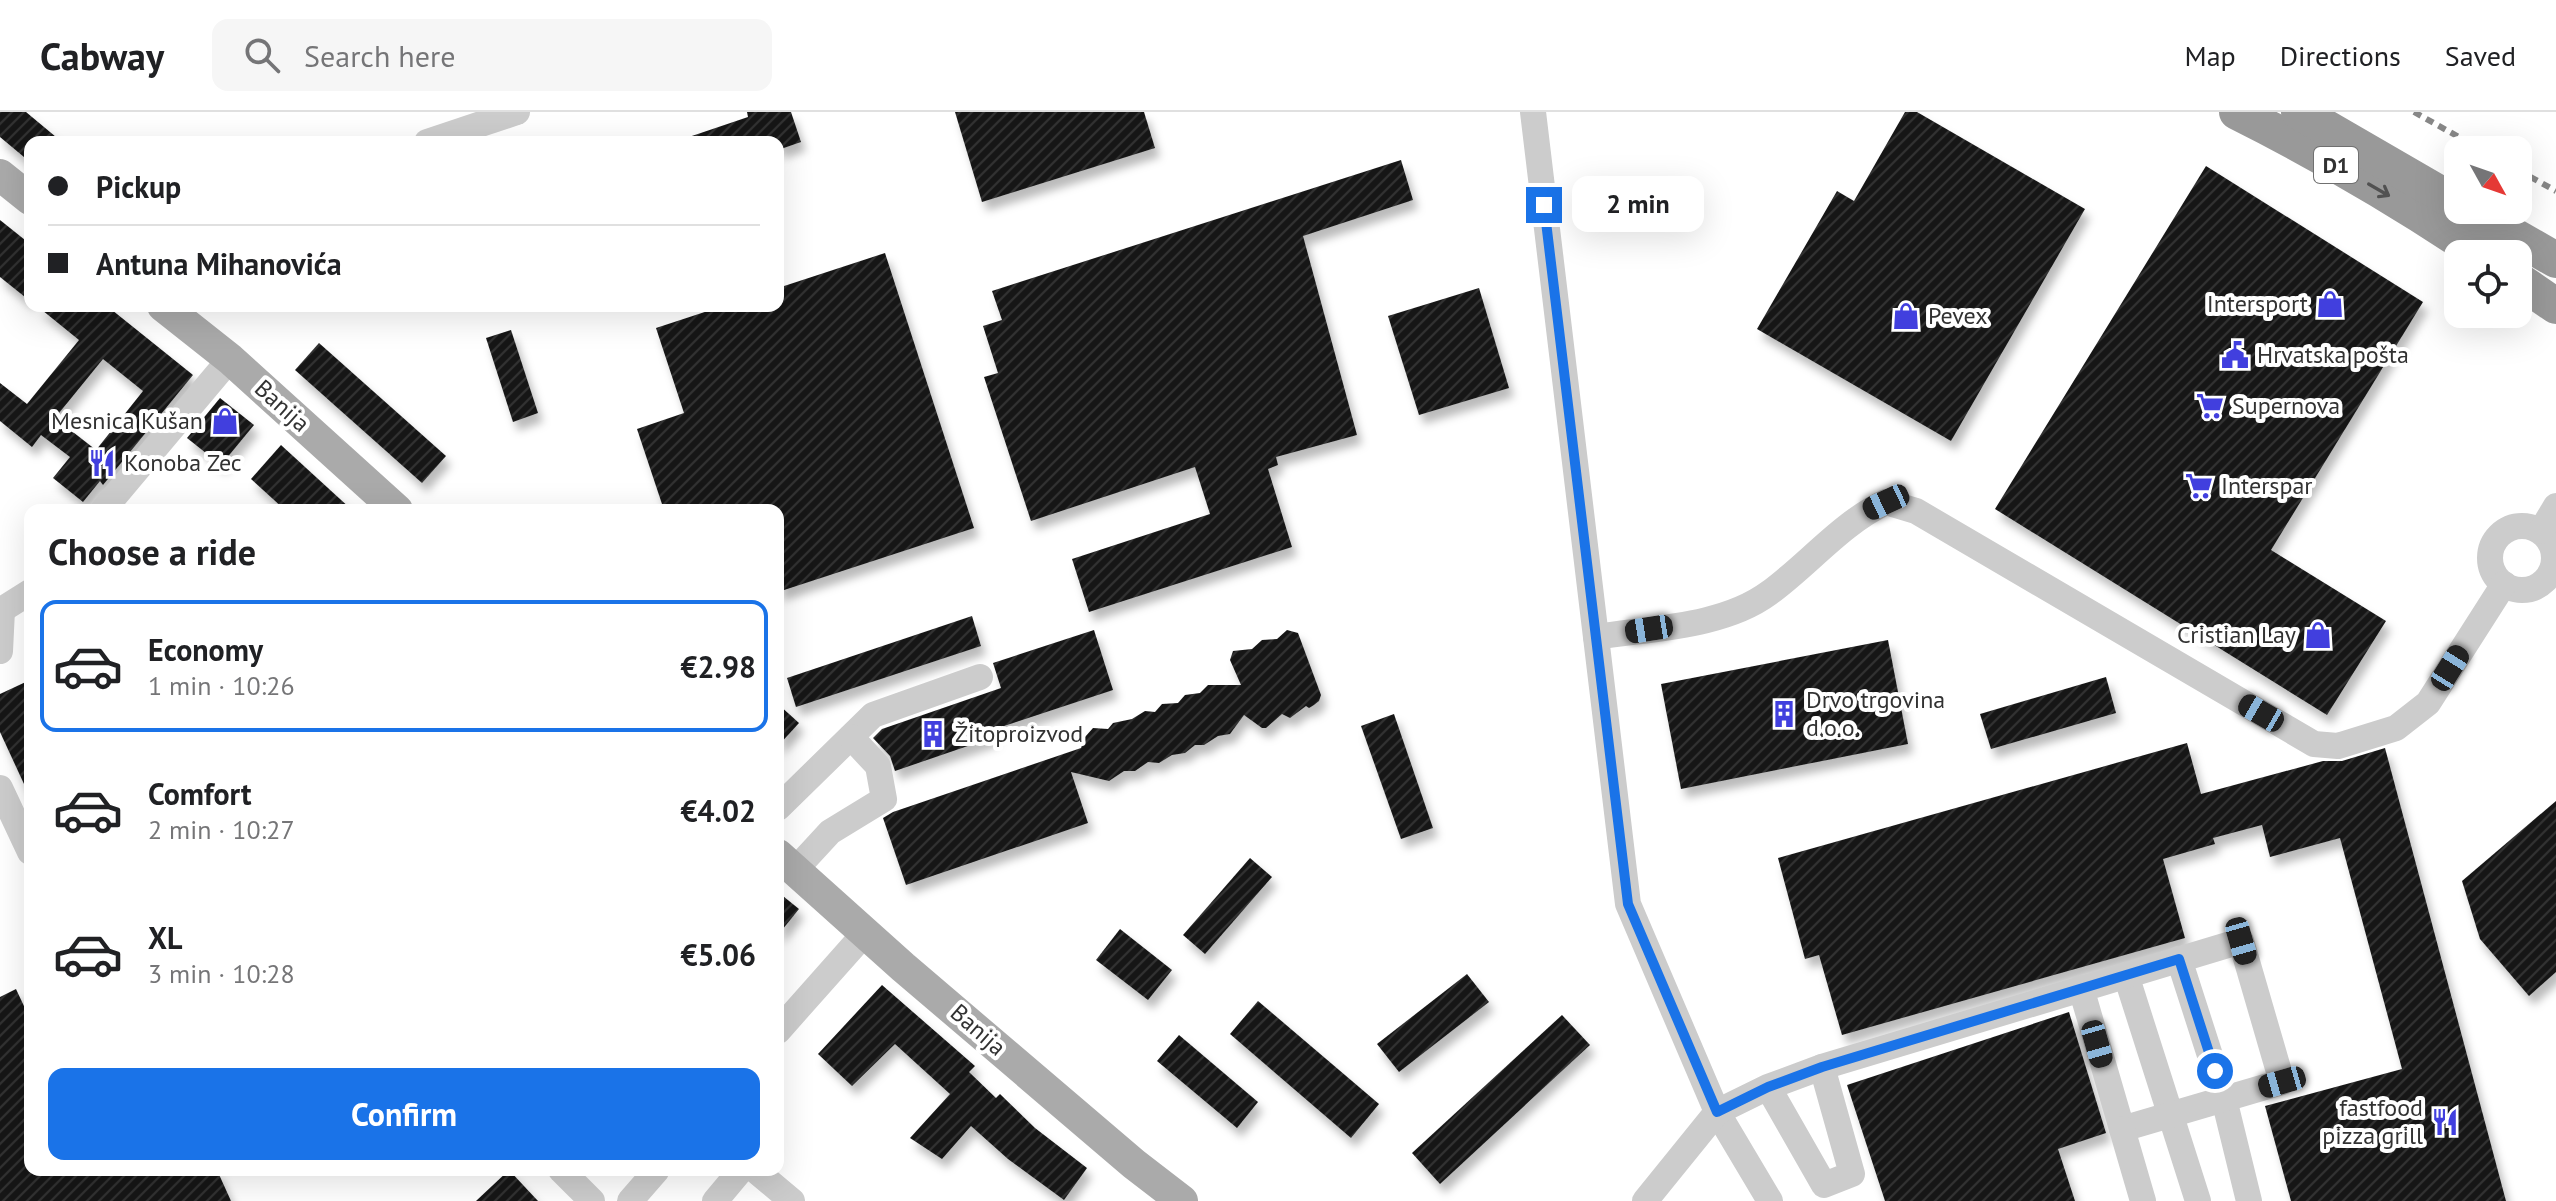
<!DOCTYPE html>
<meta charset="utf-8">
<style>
body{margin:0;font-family:"PT Sans",sans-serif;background:#f6f6f6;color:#202124;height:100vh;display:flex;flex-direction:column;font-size:30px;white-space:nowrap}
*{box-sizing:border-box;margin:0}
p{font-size:26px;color:#757577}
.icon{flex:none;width:44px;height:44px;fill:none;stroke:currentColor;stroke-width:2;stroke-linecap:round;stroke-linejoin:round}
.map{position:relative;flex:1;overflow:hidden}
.details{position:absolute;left:24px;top:392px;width:760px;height:672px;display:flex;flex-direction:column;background:#fff;border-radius:16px;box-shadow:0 8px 32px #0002}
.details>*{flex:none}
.banner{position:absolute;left:24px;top:24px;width:760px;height:176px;border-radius:16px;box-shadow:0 8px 32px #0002;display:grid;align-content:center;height:176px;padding:0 24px;background:#fff}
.needle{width:52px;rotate:130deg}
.controls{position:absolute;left:2444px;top:24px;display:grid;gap:16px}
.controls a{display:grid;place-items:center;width:88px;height:88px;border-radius:16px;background:#fff;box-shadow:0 8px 32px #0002;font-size:40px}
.end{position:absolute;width:36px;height:36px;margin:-18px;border:10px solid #1a73e8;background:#fff;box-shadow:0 0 0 4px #fff}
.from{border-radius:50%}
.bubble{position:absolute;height:56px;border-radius:16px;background:#fff;box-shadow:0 8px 32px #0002;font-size:26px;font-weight:700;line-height:56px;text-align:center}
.car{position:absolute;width:24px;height:48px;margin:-24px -12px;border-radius:10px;box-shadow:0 0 6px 2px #0007;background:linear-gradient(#222 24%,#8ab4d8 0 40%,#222 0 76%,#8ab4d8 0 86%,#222 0)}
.banner b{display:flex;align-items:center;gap:28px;height:76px;font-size:30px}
.banner b+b{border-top:2px solid #e0e0e0}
.banner i{width:20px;height:20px;background:#202124}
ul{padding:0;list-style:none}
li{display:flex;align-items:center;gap:24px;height:132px;margin:0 16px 12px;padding:0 8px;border:4px solid transparent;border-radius:16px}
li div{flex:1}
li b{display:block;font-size:30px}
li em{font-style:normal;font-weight:700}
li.current{border-color:#1a73e8}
li>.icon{width:72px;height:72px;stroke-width:1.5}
h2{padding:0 24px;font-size:36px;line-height:96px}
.action{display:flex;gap:16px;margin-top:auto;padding:16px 24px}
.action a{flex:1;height:92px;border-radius:16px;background:#1a73e8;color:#fff;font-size:32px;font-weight:700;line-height:92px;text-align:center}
header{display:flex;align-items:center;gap:48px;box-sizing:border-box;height:112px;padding:0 40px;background:#fff;border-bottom:2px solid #e0e0e0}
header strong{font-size:38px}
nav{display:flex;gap:44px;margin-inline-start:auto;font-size:28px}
.search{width:560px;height:72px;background:#f6f6f6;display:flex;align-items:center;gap:20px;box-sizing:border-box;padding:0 28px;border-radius:16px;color:#757577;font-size:30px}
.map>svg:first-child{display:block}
.building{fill:url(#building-hatch);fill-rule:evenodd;filter:url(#shadow)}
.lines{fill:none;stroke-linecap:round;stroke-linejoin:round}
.minor{stroke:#ccc;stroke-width:26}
.major{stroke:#aaa;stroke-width:32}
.highway{stroke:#999;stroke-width:36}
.rail{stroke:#878787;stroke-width:6;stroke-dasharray:8 6;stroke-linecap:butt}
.oneway{stroke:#515151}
.route{stroke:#1a73e8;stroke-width:10}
.labels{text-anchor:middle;stroke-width:8;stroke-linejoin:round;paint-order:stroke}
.shield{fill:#fff;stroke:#707070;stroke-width:2}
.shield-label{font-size:22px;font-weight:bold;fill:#323232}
.poi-label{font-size:24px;fill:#323232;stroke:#fff;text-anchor:start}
.street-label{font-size:24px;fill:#323232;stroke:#fff}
</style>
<header>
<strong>Cabway</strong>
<div class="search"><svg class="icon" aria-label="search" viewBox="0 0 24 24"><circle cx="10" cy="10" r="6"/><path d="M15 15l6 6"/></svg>Search here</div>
<nav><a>Map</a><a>Directions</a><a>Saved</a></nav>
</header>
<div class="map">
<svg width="2556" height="1089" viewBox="0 0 2556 1089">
<defs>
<pattern id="building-hatch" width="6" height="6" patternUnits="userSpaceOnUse" patternTransform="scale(2)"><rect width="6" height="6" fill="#191919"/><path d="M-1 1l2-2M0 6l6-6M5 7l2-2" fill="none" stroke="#323232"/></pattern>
<filter id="shadow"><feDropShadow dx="5" dy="9" stdDeviation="4" flood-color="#0004"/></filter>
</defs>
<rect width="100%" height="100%" fill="#fff"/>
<g class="building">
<polygon points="0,0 26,0 62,30 30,30 30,50 0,25"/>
<polygon points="747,0 791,0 801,30 778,38 778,30 683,30 683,27 748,5"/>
<polygon points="955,0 1144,0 1155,36 982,90"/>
<polygon points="1905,0 1917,0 2085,97 1951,329 1757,217 1837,79 1854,89"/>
<polygon points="1401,48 1413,88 1303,124 1357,323 1276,345 1278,353 1268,357 1292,435 1089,500 1072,447 1210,402 1195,355 1031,409 984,265 998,261 983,214 1002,208 992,179"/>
<polygon points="2206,54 2423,190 2271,438 2386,509 2327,603 1995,397"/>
<polygon points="0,108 30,132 30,189 0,165"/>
<polygon points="885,141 974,416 778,480 778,398 664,398 637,317 684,301 656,216 723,194 778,194 778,176"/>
<polygon points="1479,176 1509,276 1419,303 1388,204"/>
<path d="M 37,194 L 107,194 L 193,263 L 103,373 L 100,369 L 83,390 L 53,366 L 70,345 L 41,323 L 32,335 L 0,309 L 0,271 L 27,292 L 79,228 ZM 103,247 L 143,279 L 96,338 L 55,306 Z"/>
<polygon points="511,218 538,301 513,310 486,226"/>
<polygon points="319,231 446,344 422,371 295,258"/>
<polygon points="220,286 254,313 221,353 187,326"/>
<polygon points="281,333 352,398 285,398 251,367"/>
<polygon points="972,504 981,534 796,595 787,566"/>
<polygon points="1094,518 1113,578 992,618 994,625 895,659 890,644 873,626 882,617 1001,576 993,551"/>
<polygon points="1287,518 1298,521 1321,583 1319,589 1314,593 1309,596 1306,594 1290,606 1282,602 1266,616 1262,616 1244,603 1230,622 1218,624 1204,633 1195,633 1185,641 1172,643 1159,651 1148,650 1135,659 1124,659 1109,669 1071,660 1088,711 906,773 883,706 893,700 1081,636 1085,625 1093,616 1108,617 1113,611 1132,607 1145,599 1155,600 1162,592 1178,591 1185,583 1200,581 1208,573 1241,573 1230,548 1233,539 1252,537 1262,528 1277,527"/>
<polygon points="1888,528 1908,632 1681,677 1661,572"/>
<polygon points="2106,565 2116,601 1991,637 1980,602"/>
<polygon points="30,568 30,685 0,620 0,582"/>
<polygon points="778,592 799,611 778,634"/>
<polygon points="1394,602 1433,716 1401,727 1361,614"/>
<polygon points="2187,631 2201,682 2323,649 2342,649 2385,636 2506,1089 2291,1089 2265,994 2402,957 2340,726 2270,745 2262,713 2213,726 2215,732 2163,747 2185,826 1842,923 1819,843 1805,847 1778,746"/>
<polygon points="2556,689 2556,860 2529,884 2480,827 2462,769"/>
<polygon points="1250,746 1272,765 1205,842 1183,823"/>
<polygon points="778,780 799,797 778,823"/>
<polygon points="1120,817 1172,858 1148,888 1096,848"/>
<polygon points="1467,862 1489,890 1399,960 1377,932"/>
<polygon points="882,873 975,954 969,960 996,986 1000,982 1035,1016 1087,1056 1064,1088 1008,1047 971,1014 942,1047 910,1026 950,982 895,932 852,974 818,942"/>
<polygon points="16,877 30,907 30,1058 217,1058 231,1089 0,1089 0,885"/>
<polygon points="1258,889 1379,992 1351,1026 1230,922"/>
<polygon points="2069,900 2106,1021 2058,1037 2075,1089 1885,1089 1847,973"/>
<polygon points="1562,903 1590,933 1440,1072 1412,1041"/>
<polygon points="1179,923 1258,990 1237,1016 1157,949"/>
<polygon points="509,1058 538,1089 476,1089"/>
</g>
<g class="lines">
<g class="minor">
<polyline points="1533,0 1628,792 1717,1000 1770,1089"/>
<polyline points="427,30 517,0"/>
<polyline points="103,398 230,247"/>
<circle cx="2522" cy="446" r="32"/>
<polyline points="2541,419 2556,394"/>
<polyline points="0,499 30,480"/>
<path d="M 1596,525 C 1652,516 1723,515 1769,481 C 1809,452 1840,412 1886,390 L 1916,399 L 2314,632 L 2338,634 L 2396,616 L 2428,591 L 2504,472"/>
<polyline points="0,539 2,498"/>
<polyline points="0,676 30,740"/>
<polyline points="778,696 873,603 980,565"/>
<polyline points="795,758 830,720 884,687 878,654 851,625"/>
<polyline points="2179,847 2224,987 2249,1089"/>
<polyline points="2126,863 2198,1089"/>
<polyline points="778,919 865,821"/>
<polyline points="1822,955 2241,829 2282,970 2122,1017 2081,876"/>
<polyline points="2122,1017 2143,1089"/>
<polyline points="561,1058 592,1089"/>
<polyline points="755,1058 792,1089"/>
<polyline points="630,1089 657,1058"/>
<polyline points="715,1089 741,1058"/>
<polyline points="1645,1089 1717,1000 1768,975 1822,955 1852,1062 1824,1073 1768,975"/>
</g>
<g class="major">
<polyline points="0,63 30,87"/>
<polyline points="163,194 230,247 397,398"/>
<polyline points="778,743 903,855 1134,1052 1182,1089"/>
</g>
<g class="highway">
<path d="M 2237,0 C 2321,42 2402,89 2480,142"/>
<polyline points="2299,0 2458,92"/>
<polyline points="2469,98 2556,148"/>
<polyline points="2518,168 2556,194"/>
</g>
<g class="rail">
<polyline points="2414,0 2482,38"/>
<polyline points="2518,58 2556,79"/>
</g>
</g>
<defs><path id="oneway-shaft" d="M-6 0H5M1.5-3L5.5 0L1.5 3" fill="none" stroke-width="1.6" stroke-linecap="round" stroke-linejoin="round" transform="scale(2)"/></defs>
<use class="oneway" href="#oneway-shaft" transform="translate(2379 78) rotate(30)"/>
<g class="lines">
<polyline class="route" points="1544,93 1628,792 1717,1000 1768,975 1822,955 2179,847 2215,959"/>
</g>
<defs>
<g id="shop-bare" transform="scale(2.16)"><path d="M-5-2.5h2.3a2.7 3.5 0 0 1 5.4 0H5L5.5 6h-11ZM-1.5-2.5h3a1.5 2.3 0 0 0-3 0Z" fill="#413fde" stroke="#fff" stroke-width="2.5" paint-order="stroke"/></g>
<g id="civic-bare" transform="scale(2.16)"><path d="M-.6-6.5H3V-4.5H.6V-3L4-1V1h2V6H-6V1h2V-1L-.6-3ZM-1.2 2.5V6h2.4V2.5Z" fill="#413fde" stroke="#fff" stroke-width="2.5" paint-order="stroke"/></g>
<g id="supermarket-bare" transform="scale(2.16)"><path d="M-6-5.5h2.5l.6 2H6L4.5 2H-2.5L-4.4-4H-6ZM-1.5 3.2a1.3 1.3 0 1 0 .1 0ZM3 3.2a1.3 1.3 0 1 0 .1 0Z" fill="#413fde" stroke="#fff" stroke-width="2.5" paint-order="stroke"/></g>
<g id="restaurant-bare" transform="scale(2.16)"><path d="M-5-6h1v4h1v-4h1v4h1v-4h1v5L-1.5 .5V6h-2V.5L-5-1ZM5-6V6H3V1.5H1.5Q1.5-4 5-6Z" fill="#413fde" stroke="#fff" stroke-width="2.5" paint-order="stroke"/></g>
<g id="building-bare" transform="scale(2.16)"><path d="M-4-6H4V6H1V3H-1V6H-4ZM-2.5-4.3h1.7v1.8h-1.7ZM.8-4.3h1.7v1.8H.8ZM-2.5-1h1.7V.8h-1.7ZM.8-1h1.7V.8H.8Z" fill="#413fde" stroke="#fff" stroke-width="2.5" paint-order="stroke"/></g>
</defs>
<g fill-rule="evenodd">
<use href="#shop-bare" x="2330" y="192"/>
<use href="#shop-bare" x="1906" y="204"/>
<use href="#civic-bare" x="2235" y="243"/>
<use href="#supermarket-bare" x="2210" y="294"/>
<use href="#shop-bare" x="225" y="309"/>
<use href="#restaurant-bare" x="102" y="351"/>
<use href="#supermarket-bare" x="2199" y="374"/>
<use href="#shop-bare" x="2318" y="523"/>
<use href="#building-bare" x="1784" y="602"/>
<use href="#building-bare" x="933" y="622"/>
<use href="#restaurant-bare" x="2445" y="1010"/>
</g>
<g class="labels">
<rect class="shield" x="2314" y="35" width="44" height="36" rx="6"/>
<g class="shield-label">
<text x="2336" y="61">D1</text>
</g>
<g class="poi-label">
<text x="2308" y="200" text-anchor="end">Intersport</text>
<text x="1928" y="212">Pevex</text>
<text x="2257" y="251">Hrvatska pošta</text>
<text x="2232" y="302">Supernova</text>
<text x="203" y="317" text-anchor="end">Mesnica Kušan</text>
<text x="124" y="359">Konoba Zec</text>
<text x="2221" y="382">Interspar</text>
<text x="2296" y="531" text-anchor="end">Cristian Lay</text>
<text x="1806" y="596">Drvo trgovina<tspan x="1806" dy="28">d.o.o.</tspan></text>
<text x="955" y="630">Žitoproizvod</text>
<text x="2423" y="1004" text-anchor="end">fastfood<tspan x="2423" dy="28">pizza grill</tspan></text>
</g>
<g class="street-label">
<text transform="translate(282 294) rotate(42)" y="8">Banija</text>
<text transform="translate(978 918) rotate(41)" y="8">Banija</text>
</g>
</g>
</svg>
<div class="controls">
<a><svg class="needle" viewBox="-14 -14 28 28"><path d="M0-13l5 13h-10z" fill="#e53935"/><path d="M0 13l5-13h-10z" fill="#757577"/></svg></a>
<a><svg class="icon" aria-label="locate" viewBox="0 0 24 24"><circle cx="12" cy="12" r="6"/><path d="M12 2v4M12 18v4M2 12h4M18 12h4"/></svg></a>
</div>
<i class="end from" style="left:2215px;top:959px"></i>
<i class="end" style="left:1544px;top:93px"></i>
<div class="bubble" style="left:1572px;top:64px;width:132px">2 min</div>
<i class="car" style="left:1886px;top:390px;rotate:245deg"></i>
<i class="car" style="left:1649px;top:517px;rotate:261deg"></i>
<i class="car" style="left:2450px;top:556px;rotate:32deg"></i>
<i class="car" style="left:2261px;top:601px;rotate:300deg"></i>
<i class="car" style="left:2241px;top:829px;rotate:164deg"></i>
<i class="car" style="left:2097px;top:932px;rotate:164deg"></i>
<i class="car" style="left:2282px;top:970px;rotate:254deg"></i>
<div class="banner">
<b><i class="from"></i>Pickup</b>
<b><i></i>Antuna Mihanovića</b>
</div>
<section class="details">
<h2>Choose a ride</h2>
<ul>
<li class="current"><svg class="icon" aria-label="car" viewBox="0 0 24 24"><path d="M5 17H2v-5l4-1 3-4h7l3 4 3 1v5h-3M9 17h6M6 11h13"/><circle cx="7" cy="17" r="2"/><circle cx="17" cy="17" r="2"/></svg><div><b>Economy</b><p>1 min · 10:26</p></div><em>€2.98</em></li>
<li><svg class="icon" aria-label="car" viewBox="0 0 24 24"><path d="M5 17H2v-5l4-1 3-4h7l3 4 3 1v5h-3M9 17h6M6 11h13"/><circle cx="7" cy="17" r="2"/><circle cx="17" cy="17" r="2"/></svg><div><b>Comfort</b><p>2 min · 10:27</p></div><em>€4.02</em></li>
<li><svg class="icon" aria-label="car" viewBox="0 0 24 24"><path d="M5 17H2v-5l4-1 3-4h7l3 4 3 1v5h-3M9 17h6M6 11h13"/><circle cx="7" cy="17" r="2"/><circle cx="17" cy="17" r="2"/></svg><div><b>XL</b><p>3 min · 10:28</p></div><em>€5.06</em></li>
</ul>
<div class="action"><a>Confirm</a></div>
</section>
</div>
